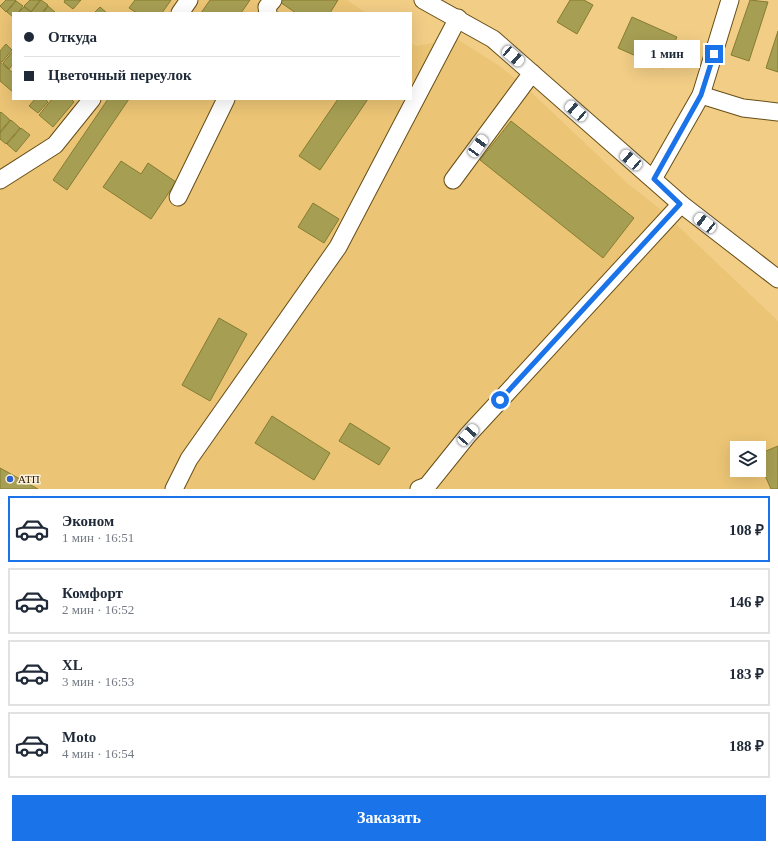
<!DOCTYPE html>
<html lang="ru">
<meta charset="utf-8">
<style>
body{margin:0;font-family:"Times New Roman",serif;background:#f6f6f7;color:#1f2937;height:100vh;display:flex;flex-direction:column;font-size:15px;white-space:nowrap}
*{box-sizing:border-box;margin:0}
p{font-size:13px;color:#747a83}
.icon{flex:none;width:22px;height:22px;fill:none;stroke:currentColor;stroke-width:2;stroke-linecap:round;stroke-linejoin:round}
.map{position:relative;height:489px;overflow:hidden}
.panel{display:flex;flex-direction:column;background:#fff;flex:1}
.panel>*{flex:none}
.hud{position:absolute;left:12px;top:12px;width:400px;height:88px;border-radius:0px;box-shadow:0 4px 16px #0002;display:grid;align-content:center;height:88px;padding:0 12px;background:#fff}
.buttons{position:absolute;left:730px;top:441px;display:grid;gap:8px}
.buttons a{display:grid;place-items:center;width:36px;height:36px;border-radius:0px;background:#fff;box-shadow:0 4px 16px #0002;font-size:20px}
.end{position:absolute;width:18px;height:18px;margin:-9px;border:5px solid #1a73e8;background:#fff;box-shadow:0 0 0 2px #fff}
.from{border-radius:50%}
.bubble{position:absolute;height:28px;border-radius:0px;background:#fff;box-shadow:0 4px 16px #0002;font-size:13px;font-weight:600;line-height:28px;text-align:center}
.car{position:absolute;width:12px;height:24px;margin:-12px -6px;border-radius:5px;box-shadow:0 0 3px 1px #0007;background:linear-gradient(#fff 24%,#345 0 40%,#fff 0 76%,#345 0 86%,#fff 0)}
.hud b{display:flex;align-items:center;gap:14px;height:38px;font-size:15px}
.hud b+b{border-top:1px solid #e0e1e3}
.hud i{width:10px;height:10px;background:#1f2937}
ul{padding:7px 0 0;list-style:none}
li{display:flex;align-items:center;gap:12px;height:66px;margin:0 8px 6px;padding:0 4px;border:2px solid #e0e1e3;border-radius:0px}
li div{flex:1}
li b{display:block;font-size:15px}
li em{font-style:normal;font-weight:600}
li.selected{border-color:#1a73e8}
li>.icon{width:36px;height:36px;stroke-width:1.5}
.cta{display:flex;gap:8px;margin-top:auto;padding:8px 12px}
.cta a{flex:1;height:46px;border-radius:0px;background:#1a73e8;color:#fff;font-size:16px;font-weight:600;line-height:46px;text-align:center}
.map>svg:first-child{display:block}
.built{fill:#ebc475;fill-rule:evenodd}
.building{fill:#a69e53;stroke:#857d31}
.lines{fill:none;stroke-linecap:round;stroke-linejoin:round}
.minor-casing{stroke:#674e17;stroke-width:19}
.minor{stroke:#fff;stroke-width:17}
.route{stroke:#1a73e8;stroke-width:5}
.poi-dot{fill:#2d5fce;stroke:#fcf1dd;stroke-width:1.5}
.labels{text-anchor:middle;stroke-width:3;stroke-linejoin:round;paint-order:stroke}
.poi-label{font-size:11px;fill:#271900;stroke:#fcf1dd;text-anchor:start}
</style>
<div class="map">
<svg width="778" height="489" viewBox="0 0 778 489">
<rect width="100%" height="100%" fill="#f1cd86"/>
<path class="built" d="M 0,0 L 347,0 L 366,13 L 13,13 L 13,99 L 411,99 L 411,43 L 416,46 L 457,39 L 501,67 L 532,93 L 627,183 L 660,209 L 778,321 L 778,489 L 0,489 ZM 737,448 L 759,448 L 759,470 L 737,470 Z"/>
<g class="building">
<polygon points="6,0 16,0 6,12 0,6"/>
<polygon points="30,0 40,0 31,12 24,6"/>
<polygon points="41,0 48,5 42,13 33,13 31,12"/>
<polygon points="65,0 81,0 73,9 64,2"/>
<polygon points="135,0 171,0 162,13 137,13 129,8"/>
<polygon points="210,0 250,0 241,13 201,13"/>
<polygon points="277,0 338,0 330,13 296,13"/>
<polygon points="570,0 584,0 593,5 577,34 557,22"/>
<polygon points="750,0 768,2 749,61 731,55"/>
<polygon points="16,1 23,6 18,13 13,13 13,17 7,12"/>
<polygon points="48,6 56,13 43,13"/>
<polygon points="24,7 31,12 30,13 18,13"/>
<polygon points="100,7 107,13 94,13"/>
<polygon points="632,17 677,37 663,68 618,48"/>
<polygon points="778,31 778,72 766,68"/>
<polygon points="6,44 12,50 2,62 0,61 0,51"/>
<polygon points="13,51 13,64 9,69 3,63"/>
<polygon points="0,62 13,73 13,92 0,81"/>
<polygon points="35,99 45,99 48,102 38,113 29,106"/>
<polygon points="52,99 71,99 74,102 53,127 39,115"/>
<polygon points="108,99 129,99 67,190 53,180"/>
<polygon points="338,99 368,99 320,170 299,156"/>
<polygon points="1,112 10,120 0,132 0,113"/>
<polygon points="11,120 20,128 6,144 0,139 0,133"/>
<polygon points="511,121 634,218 603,258 480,160"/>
<polygon points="21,128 30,135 16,152 7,144"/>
<polygon points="121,161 141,174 148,163 176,182 151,219 103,187"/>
<polygon points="313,203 339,219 324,243 298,227"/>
<polygon points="219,318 247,334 210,401 182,385"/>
<polygon points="272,416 330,453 314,480 255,443"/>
<polygon points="350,423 390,448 379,465 339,441"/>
<polygon points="778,446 778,489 771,489 759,462 759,454"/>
<polygon points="0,468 38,489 0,489"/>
</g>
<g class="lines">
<g class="minor-casing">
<g id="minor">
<polyline points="423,0 493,39 681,204 778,279"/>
<polyline points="180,13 189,0"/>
<polyline points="268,13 267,7 273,0"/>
<polyline points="701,95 743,108 778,112"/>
<polyline points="653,179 701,95 730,0"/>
<polyline points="0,180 55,145 92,99"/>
<polyline points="453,180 532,73"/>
<polyline points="178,197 226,99"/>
<polyline points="174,489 189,459 338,247 458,18"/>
<polyline points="419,489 427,486 468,435 681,204"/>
</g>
</g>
<use href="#minor" class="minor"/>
</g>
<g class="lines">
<polyline class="route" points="500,400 680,204 654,179 701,95 714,54"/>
</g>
<circle class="poi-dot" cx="10" cy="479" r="4"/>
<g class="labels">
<g class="poi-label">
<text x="18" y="483">АТП</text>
</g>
</g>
</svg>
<div class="buttons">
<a><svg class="icon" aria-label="layers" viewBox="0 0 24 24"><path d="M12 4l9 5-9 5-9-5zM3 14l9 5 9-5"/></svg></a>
</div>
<i class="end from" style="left:500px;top:400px"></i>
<i class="end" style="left:714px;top:54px"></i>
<div class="bubble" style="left:634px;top:40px;width:66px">1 мин</div>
<i class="car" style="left:513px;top:56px;rotate:131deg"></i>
<i class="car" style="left:576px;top:111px;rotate:311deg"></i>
<i class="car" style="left:478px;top:146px;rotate:36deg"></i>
<i class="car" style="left:631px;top:160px;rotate:311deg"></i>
<i class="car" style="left:705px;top:223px;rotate:308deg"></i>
<i class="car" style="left:468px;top:435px;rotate:42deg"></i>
<div class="hud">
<b><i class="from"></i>Откуда</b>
<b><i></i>Цветочный переулок</b>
</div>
</div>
<section class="panel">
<ul>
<li class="selected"><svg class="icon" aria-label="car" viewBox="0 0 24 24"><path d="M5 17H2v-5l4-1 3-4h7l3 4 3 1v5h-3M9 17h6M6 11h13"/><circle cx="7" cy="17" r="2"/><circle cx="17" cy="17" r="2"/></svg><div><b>Эконом</b><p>1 мин · 16:51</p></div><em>108 ₽</em></li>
<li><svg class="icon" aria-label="car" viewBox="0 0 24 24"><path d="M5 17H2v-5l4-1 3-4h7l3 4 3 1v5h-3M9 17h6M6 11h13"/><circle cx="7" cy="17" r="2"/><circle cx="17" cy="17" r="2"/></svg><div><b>Комфорт</b><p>2 мин · 16:52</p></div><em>146 ₽</em></li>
<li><svg class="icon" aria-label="car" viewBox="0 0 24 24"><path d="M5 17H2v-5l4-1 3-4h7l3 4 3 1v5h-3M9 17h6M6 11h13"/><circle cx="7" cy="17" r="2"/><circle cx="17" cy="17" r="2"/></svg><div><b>XL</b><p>3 мин · 16:53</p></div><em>183 ₽</em></li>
<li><svg class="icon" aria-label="car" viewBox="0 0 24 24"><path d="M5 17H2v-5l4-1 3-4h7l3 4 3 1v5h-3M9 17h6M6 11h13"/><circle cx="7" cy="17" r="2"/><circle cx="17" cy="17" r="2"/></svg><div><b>Moto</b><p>4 мин · 16:54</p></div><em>188 ₽</em></li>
</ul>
<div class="cta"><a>Заказать</a></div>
</section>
